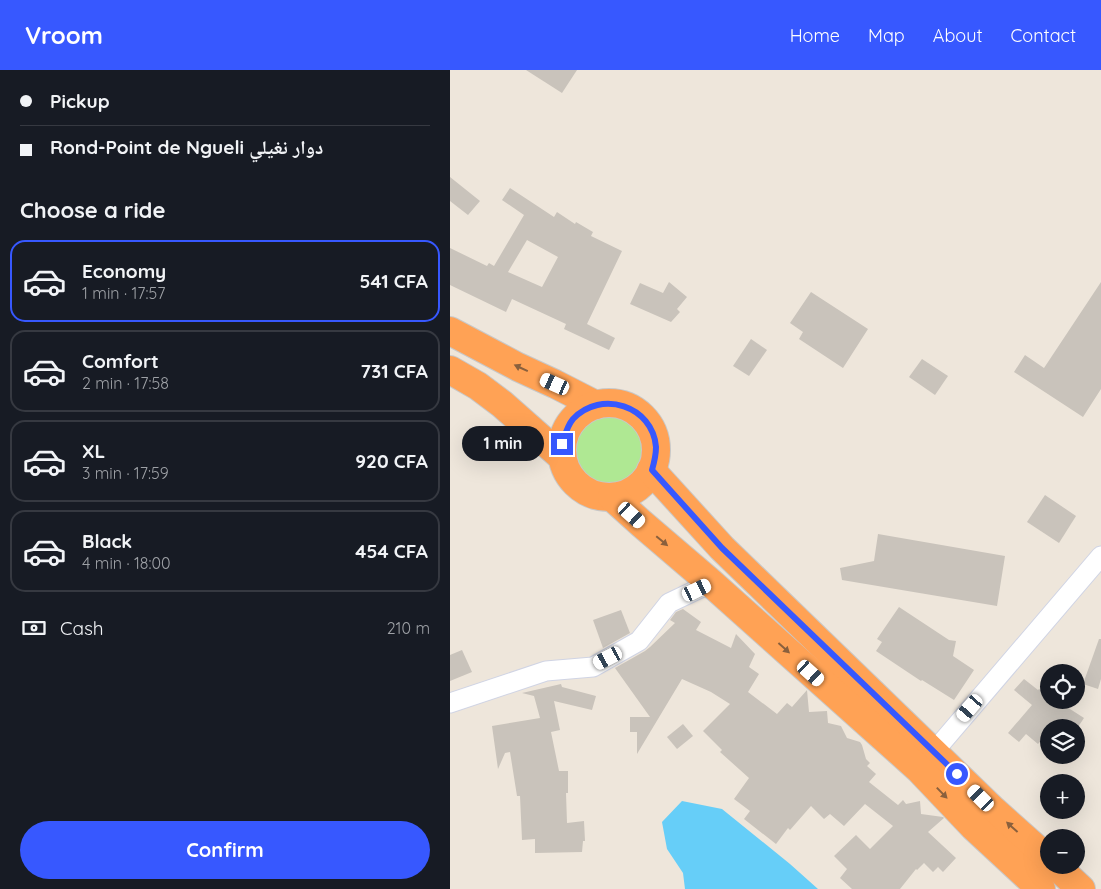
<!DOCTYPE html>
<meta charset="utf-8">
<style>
body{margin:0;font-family:Quicksand,"Noto Naskh Arabic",sans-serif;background:#20242c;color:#f1f3f6;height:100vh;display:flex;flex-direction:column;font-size:19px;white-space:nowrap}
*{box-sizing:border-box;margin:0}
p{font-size:16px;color:#9ea1a6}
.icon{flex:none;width:28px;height:28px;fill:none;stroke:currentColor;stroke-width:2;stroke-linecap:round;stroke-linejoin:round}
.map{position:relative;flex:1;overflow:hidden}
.details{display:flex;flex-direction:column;background:#171b24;width:450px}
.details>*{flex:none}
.guide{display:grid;align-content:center;height:110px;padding:0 20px;background:#171b24}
.fabs{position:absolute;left:590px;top:594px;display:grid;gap:10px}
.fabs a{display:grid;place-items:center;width:45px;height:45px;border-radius:50%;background:#171b24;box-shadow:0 5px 20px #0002;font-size:25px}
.end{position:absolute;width:22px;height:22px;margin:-11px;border:6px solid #3758ff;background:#fff;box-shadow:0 0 0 2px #fff}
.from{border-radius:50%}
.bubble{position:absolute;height:35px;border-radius:18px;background:#171b24;box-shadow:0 5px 20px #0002;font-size:16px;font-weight:700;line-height:35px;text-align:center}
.car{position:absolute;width:15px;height:30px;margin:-15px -8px;border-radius:6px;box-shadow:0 0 4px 1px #0007;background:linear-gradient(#fff 24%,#345 0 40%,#fff 0 76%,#345 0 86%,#fff 0)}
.guide b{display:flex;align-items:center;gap:18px;height:48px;font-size:19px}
.guide b+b{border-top:1px solid #363941}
.guide i{width:12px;height:12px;background:#f1f3f6}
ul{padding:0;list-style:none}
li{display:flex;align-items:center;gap:15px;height:82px;margin:0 10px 8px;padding:0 10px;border:2px solid #363941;border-radius:15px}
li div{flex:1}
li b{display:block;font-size:19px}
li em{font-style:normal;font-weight:700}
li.on{border-color:#3758ff}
li>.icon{width:45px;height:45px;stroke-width:1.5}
h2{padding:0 20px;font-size:22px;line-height:60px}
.pay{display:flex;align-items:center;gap:12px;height:55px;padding:0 20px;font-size:19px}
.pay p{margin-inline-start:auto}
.action{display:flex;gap:10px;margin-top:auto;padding:10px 20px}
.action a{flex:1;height:58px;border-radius:30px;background:#3758ff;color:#fff;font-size:20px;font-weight:700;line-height:58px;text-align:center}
header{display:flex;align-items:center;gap:30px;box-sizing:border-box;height:70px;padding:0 25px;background:#3758ff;color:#fff}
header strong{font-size:24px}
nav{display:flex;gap:28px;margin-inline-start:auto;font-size:18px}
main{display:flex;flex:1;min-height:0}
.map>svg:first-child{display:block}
.green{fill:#afe893}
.water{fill:#66cef8}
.building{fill:#c9c3bb;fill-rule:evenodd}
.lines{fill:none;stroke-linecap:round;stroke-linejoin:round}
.street-casing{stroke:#d0d4e4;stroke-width:21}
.highway-casing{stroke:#c8c8c8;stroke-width:30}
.street{stroke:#fff;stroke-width:19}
.highway{stroke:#ffa255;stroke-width:28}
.oneway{fill:#8a603d}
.route{stroke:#3758ff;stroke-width:6}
</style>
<header>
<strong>Vroom</strong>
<nav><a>Home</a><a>Map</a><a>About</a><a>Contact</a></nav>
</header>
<main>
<section class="details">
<div class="guide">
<b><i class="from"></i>Pickup</b>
<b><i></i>Rond-Point de Ngueli دوار نغيلي</b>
</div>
<h2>Choose a ride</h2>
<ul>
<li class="on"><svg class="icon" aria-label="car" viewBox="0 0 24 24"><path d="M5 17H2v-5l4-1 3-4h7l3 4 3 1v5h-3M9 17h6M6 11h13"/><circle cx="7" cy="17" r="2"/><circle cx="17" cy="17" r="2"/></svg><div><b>Economy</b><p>1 min · 17:57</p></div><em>541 CFA</em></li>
<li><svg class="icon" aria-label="car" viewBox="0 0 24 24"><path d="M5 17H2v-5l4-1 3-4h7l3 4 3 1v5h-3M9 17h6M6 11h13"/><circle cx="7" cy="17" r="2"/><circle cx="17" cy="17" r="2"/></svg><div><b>Comfort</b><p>2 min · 17:58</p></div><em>731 CFA</em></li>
<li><svg class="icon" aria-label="car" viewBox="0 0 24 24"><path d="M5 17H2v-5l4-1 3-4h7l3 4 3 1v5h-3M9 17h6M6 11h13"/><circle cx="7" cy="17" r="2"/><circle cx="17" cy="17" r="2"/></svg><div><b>XL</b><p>3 min · 17:59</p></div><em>920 CFA</em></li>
<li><svg class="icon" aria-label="car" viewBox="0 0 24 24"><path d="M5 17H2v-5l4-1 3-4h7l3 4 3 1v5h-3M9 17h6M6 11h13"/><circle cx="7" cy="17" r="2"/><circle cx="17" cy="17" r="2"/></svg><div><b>Black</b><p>4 min · 18:00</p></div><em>454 CFA</em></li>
</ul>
<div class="pay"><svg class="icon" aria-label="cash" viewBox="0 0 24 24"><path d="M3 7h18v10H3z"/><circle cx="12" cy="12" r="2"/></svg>Cash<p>210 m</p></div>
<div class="action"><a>Confirm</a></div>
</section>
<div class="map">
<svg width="651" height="819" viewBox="0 0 651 819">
<rect width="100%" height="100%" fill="#eee6db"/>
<circle class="green" cx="158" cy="381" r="39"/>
<polygon class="water" points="232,731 272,739 340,794 368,819 235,819 233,803 217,779 212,752"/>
<g class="building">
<polygon points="76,0 127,0 112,23"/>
<polygon points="0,107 30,131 18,145 0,131"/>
<path d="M 60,118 L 104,147 L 107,142 L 125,154 L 126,152 L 143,162 L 141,166 L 172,181 L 137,254 L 165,268 L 159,280 L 114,259 L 116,254 L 62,229 L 56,242 L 0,215 L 0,178 L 37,196 L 39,193 L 44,196 L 74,145 L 52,130 ZM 77,170 L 108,187 L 92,217 L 58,202 Z"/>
<polygon points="219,212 237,227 227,239 230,242 221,252 180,234 190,213 213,223"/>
<polygon points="651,212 651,319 633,347 564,302 575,285 594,298"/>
<polygon points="361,222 418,259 393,298 349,269 353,262 340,253"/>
<polygon points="301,269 317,280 299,306 283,296"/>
<polygon points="472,289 498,306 485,325 459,307"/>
<polygon points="595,425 626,446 609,473 577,452"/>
<polygon points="428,464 555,486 547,536 392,510 390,498 424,491"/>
<polygon points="449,537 499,570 506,571 503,586 524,600 504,630 472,610 471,611 426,581 432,572 427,569"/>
<polygon points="233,539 251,552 246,560 281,578 286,564 305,584 299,597 309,604 298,622 327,644 337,633 342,637 357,620 359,642 377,641 378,653 391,656 397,668 410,672 412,675 416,689 420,693 417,696 426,704 419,712 448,735 453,730 456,734 470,731 471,744 493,747 494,748 478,762 506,788 493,802 488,797 483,802 474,793 467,800 466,799 450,819 402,819 390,808 397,799 384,786 406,765 420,779 443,756 415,734 394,756 380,744 374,749 361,736 340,760 338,758 326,774 294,749 300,741 284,729 299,708 270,682 272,680 253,661 280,634 261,622 232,609 187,684 187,662 180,662 180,647 200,647 165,598 195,581 200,577 225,553 220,550 226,542"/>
<polygon points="171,540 180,563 153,578 143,550"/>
<polygon points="649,569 651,569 651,609 648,619 633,614"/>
<polygon points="12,580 22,602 0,611 0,585"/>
<polygon points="574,609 588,620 589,619 599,625 599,630 606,630 634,648 626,660 626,658 599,658 599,662 588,674 576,664 569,672 558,663 582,635 564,620"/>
<polygon points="111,614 112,617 146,626 142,640 104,631 110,660 101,662 109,701 118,701 118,723 116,723 117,753 134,751 135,771 133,771 132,782 85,783 85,769 72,770 70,726 67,726 60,682 55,683 48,699 42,656 90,648 84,626 72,623"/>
<polygon points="233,654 243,666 227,679 217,667"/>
</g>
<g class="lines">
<g class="street-casing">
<g id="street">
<polyline points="0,633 96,601 143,597 189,571 219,533 261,513"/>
<polyline points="476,691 651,486"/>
</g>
</g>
<g class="highway-casing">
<g id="highway">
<polyline points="0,261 68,297 105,314 146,335"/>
<polyline points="0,300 28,316 52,334 112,387"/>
<circle cx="159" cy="380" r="47"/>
<polyline points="201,400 272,478 543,740 599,790"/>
<polyline points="162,427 192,454 261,513 469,699 524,757 591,819"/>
<polyline points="605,795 631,819"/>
</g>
</g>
<use href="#street" class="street"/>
<use href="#highway" class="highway"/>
</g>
<defs><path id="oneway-solid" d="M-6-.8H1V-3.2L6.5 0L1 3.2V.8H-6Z" transform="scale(1.25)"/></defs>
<g class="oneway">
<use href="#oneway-solid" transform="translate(71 298) rotate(-155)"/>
<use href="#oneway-solid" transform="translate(212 471) rotate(40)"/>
<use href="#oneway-solid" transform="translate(334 578) rotate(42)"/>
<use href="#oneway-solid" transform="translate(492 723) rotate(46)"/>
<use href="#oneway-solid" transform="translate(562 757) rotate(-138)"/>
</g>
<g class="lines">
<path class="route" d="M 112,374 C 115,365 117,356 123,349 C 151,319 203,336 206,377 C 206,385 204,393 202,400 L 272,478 L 507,704"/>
</g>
</svg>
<div class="fabs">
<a><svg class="icon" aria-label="locate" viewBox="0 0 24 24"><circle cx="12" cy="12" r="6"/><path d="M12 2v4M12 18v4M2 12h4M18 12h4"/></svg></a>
<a><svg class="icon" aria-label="layers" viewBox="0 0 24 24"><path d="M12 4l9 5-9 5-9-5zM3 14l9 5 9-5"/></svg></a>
<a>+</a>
<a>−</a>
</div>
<i class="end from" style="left:507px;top:704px"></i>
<i class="end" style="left:112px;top:374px"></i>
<div class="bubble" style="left:12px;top:356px;width:82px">1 min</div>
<i class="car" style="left:105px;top:314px;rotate:294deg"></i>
<i class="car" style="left:182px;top:445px;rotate:132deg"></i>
<i class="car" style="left:247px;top:520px;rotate:64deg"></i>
<i class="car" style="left:158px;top:588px;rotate:242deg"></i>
<i class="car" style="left:361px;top:603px;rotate:132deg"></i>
<i class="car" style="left:520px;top:638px;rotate:221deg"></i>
<i class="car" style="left:531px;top:728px;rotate:315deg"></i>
</div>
</main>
